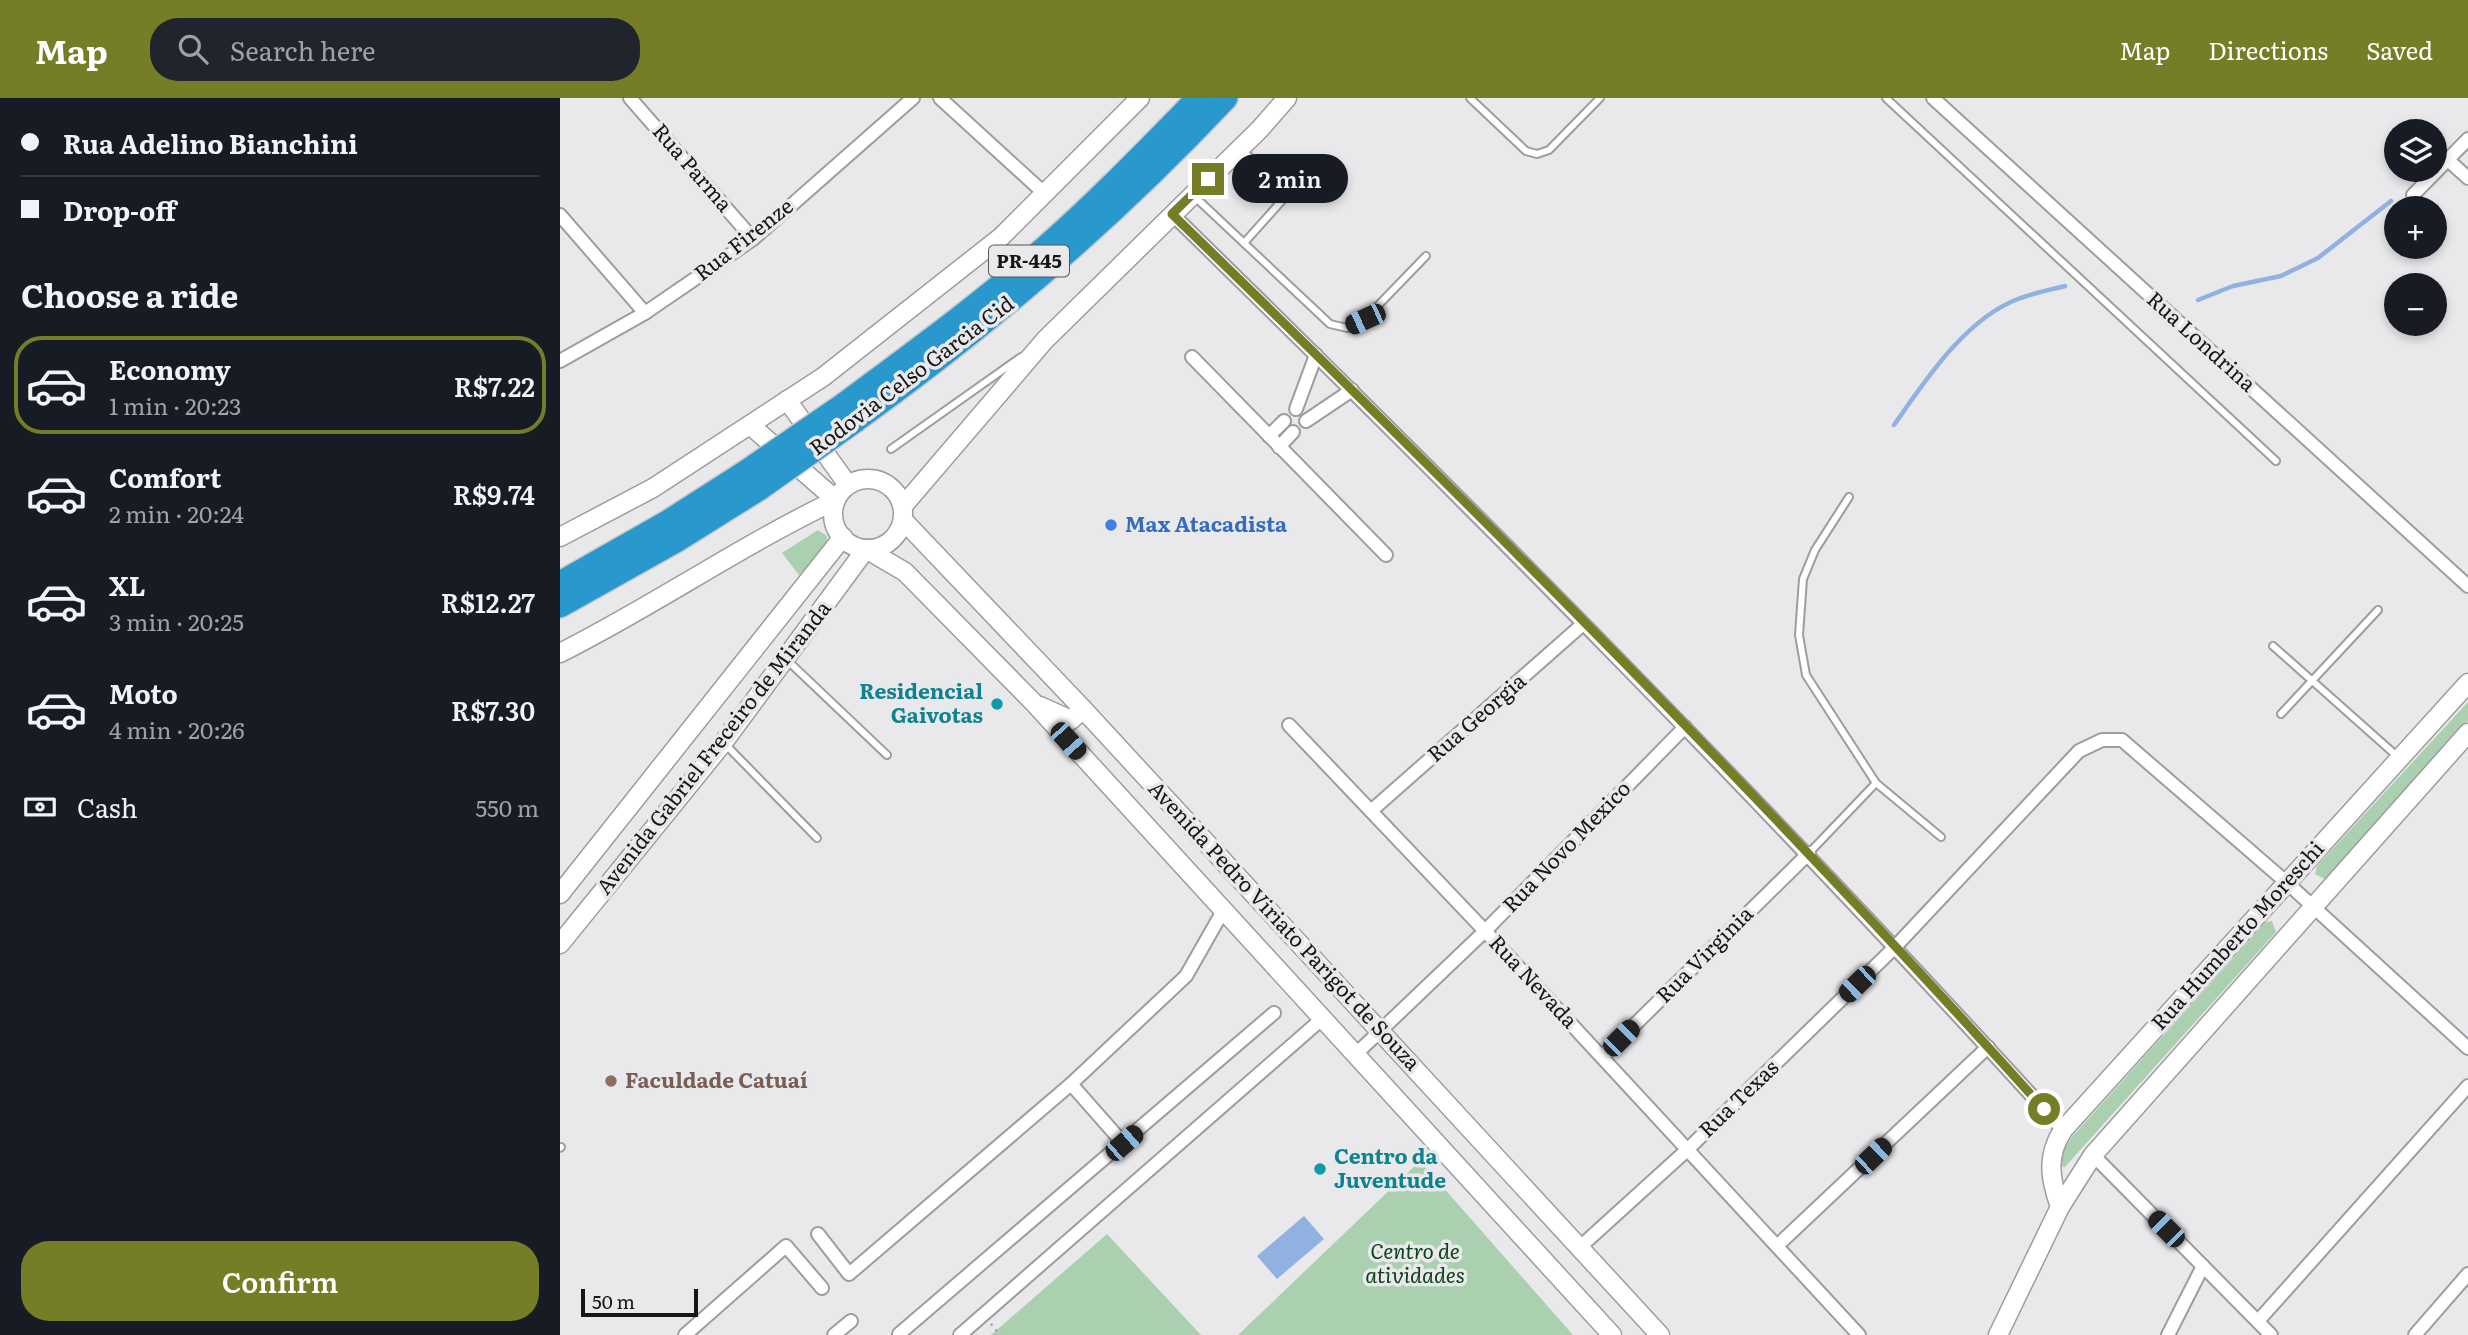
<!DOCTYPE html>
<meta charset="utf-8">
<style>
body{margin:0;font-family:Literata,serif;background:#20242c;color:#f1f3f6;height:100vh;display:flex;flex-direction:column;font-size:26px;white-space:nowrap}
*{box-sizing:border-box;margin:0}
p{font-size:23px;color:#9ea1a6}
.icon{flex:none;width:38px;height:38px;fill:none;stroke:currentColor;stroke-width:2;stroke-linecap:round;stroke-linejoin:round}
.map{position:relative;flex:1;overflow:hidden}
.side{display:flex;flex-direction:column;background:#171b24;width:560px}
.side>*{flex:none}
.guide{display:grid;align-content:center;height:154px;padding:0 21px;background:#171b24}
.tools{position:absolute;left:1824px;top:21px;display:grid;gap:14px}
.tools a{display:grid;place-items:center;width:63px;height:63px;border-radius:50%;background:#171b24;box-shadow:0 4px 10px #0003;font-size:35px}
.scale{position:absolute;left:21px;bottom:18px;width:117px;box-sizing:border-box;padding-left:7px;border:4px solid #161617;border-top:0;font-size:19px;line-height:24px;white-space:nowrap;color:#161617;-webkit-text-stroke:5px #e9e9ec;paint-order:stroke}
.end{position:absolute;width:32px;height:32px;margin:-16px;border:9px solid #757d27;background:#fff;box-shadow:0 0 0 4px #fff}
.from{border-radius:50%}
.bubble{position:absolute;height:49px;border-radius:24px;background:#171b24;box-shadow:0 4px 10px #0003;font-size:23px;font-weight:600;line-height:49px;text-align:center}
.car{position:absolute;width:21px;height:42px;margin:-21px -10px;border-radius:9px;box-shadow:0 0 5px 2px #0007;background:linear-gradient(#222 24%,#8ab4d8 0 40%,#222 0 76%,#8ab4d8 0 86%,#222 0)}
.guide b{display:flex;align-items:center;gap:24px;height:66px;font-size:26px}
.guide b+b{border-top:2px solid #363941}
.guide i{width:18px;height:18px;background:#f1f3f6}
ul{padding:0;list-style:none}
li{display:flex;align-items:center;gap:21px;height:98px;margin:0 14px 10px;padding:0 7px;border:4px solid transparent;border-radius:28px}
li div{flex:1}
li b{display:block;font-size:26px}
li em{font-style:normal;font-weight:600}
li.active{border-color:#757d27}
li>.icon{width:63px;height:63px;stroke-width:1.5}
h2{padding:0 21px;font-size:32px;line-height:84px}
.pay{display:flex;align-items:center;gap:18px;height:77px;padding:0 21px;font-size:26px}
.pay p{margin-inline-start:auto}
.action{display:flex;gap:14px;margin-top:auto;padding:14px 21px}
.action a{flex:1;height:80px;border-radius:28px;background:#757d27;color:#fff;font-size:28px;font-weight:600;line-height:80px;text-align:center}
header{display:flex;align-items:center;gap:42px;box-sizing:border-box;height:98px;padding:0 35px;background:#757d27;color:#fff}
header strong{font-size:33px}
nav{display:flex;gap:38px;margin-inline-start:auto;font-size:24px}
.search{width:490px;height:63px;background:#20242c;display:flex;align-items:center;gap:18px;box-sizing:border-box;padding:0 24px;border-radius:28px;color:#9ea1a6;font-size:26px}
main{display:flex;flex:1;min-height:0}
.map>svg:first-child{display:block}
.green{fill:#abd0b0}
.water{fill:#91b1e1}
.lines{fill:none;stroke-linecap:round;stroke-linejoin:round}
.stream{stroke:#91b1e1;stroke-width:4.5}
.lane-casing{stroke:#9d9da0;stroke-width:10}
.street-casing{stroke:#9d9da0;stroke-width:16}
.secondary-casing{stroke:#9d9da0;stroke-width:21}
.highway-casing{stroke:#c7c7c7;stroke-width:26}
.path{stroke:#9e9ea0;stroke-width:2.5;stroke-dasharray:2 5;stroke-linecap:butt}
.lane{stroke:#fff;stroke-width:6}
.street{stroke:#fff;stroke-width:12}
.secondary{stroke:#fff;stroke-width:18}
.highway{stroke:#2898cd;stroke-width:23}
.highway-bridge-casing{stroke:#c7c7c7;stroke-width:26;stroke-linecap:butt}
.highway-bridge{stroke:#2898cd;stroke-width:23}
.route{stroke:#757d27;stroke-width:9}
.shop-dot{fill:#3f7fe0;stroke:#e9e9ec;stroke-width:2.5}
.culture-dot{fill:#0f9aa8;stroke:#e9e9ec;stroke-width:2.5}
.education-dot{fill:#8d6e63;stroke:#e9e9ec;stroke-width:2.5}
.labels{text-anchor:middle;stroke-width:7;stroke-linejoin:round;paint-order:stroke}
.shield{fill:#e9e9ec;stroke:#555557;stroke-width:2}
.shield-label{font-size:19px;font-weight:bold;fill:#161617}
.street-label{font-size:21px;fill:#161617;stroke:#e9e9ec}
.shop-label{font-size:21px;font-weight:bold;fill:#366cbe;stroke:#e9e9ec;text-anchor:start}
.culture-label{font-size:21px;font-weight:bold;fill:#0d838f;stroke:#e9e9ec;text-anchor:end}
.education-label{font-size:21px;font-weight:bold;fill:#785e54;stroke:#e9e9ec;text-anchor:start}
.park-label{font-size:21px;font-style:italic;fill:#0b431b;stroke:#e9e9ec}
</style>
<header>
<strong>Map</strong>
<div class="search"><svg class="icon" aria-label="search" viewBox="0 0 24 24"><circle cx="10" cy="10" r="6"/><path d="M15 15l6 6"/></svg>Search here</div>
<nav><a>Map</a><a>Directions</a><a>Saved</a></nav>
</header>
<main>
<section class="side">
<div class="guide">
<b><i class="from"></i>Rua Adelino Bianchini</b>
<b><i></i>Drop-off</b>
</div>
<h2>Choose a ride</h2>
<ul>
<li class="active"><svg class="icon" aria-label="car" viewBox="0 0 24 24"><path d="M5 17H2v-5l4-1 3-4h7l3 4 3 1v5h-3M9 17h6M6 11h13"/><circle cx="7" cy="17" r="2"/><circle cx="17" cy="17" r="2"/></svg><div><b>Economy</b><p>1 min · 20:23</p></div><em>R$7.22</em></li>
<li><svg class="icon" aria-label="car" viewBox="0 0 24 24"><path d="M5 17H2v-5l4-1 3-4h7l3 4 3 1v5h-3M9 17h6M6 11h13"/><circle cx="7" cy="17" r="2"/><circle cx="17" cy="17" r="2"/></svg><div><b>Comfort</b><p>2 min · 20:24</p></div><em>R$9.74</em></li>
<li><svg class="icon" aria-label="car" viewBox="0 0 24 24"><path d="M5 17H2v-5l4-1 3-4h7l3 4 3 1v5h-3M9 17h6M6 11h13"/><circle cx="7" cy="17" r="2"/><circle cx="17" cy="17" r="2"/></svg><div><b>XL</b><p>3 min · 20:25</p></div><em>R$12.27</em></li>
<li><svg class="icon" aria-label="car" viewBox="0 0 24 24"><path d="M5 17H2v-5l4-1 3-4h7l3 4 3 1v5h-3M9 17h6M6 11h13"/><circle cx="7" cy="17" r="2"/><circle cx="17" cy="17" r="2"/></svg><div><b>Moto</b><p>4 min · 20:26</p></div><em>R$7.30</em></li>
</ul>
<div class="pay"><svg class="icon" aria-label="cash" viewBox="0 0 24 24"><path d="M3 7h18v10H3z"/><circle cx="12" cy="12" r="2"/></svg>Cash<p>550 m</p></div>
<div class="action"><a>Confirm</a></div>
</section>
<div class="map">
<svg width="1908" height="1237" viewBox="0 0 1908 1237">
<rect width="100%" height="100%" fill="#e9e9ec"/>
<g class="green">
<polygon points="258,432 267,438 266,449 239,477 222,455"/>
<polygon points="1908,604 1908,623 1769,777 1765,781 1755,776 1757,768"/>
<polygon points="1712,823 1716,834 1504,1070 1498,1062 1511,1040 1706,824"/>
<polygon points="860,1063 1013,1237 678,1237"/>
<polygon points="547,1136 641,1237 431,1237"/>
</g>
<polygon class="water" points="744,1118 764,1141 717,1181 697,1158"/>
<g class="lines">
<g class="stream">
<polyline points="1638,202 1673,188 1721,178 1758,160 1831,103"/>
<path d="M 1334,327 C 1365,283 1405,221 1458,201 C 1473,195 1490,192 1505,188"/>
</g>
<g class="lane-casing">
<g id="lane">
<polyline points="910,0 966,53 977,56 989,52 1040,0"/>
<polyline points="1326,0 1716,363"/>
<polyline points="681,51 728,95"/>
<polyline points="634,98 770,226 787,230 805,221 866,158"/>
<polyline points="684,145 759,61"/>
<polyline points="331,351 461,259"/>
<polyline points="1289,399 1255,452 1243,481 1239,537 1246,577 1316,685 1381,739"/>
<polyline points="1713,548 1838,659"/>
<polyline points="227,562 327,657"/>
<polyline points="1721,616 1818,512"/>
<polyline points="165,646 257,740"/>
<polyline points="1249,755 1316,685"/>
<polyline points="0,1050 1,1049"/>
</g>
</g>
<g class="street-casing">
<g id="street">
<polyline points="70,0 193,141"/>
<polyline points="380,0 485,96"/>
<polyline points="1373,0 1908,488"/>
<polyline points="1888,62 1908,80"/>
<polyline points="1853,97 1908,41"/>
<path d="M 612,116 C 917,414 1216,716 1503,1032"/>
<polyline points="0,117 85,215"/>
<polyline points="632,259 826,457"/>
<polyline points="0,263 85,215 193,141 353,0"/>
<polyline points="736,311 756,257"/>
<polyline points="746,323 792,292"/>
<polyline points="709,338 724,323"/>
<polyline points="719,349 733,334"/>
<polyline points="729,627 925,833 1299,1237"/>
<polyline points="811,713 1023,526"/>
<polyline points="797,955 925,833 1125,629"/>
<polyline points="1042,959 1249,755"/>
<polyline points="511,986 563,1045"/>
<polyline points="1533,1057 1711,1237"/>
<polyline points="258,1136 289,1176 511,986 626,878 663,813"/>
<polyline points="1217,1148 1428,949"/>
<polyline points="1019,1150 1127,1052 1335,849 1519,653 1542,642 1562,642 1726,784 1908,950"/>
<polyline points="1698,1223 1908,988"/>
<polyline points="339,1236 714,915"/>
<polyline points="125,1237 226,1148 262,1190"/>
<polyline points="274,1237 291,1223"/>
<polyline points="400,1237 763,920"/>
<polyline points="1608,1237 1643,1168"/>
<polyline points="1855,1237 1908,1176"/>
</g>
</g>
<g class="secondary-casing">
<g id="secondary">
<polyline points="227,302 288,387"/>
<circle cx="308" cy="416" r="35"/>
<polyline points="343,408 485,242 700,31 727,0"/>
<polyline points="343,422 523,611 1100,1237"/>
<polyline points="0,439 93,390 263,279 441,139 580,0"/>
<path d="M 0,555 C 94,508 181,447 276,402 L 190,327"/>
<polyline points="480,608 511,622 523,611"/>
<polyline points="0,796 283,439"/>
<polyline points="0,846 163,645 306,451 345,474 474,605 1052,1237"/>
<path d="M 1500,1109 C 1490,1081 1486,1058 1503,1032 L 1908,585"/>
<polyline points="1438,1237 1500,1109 1533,1057 1908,635"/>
</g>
</g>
<g class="highway-casing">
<g id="highway">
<path d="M 283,307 C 350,257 418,208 481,153 C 536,105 587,52 638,0"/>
<path d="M 295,323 C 430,226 552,121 666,0"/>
<polyline points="0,485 109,423 187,373"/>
<polyline points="0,508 116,443 199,391"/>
</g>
</g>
<polyline class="path" points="431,1226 440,1237"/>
<use href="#lane" class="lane"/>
<use href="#street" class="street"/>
<use href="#secondary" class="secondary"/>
<use href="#highway" class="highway"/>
<g class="highway-bridge-casing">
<g id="highway-bridge">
<polyline points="187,373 283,307"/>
<polyline points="199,391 295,323"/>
</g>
</g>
<use href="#highway-bridge" class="highway-bridge"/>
</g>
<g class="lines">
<path class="route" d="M 648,81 L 612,116 C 911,406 1206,701 1484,1011"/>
</g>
<circle class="shop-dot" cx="551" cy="427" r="7"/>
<g class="culture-dot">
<circle cx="437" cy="606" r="7"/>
<circle cx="760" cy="1071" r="7"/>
</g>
<circle class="education-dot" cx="51" cy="983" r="7"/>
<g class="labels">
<rect class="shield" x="429" y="147.5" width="80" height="31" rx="5"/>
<g class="shield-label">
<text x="469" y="170">PR-445</text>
</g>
<g class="street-label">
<text transform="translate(132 70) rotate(49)" y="7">Rua Parma</text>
<text transform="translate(184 142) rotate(-38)" y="7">Rua Firenze</text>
<text transform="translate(1641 244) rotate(42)" y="7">Rua Londrina</text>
<text transform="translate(352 278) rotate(-37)" y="7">Rodovia Celso Garcia Cid</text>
<text transform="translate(917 620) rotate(-41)" y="7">Rua Georgia</text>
<text transform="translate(154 650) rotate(-52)" y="7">Avenida Gabriel Freceiro de Miranda</text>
<text transform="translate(1007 749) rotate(-46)" y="7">Rua Novo Mexico</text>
<text transform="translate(724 828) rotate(47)" y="7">Avenida Pedro Viriato Parigot de Souza</text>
<text transform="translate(1678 838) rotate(-48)" y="7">Rua Humberto Moreschi</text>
<text transform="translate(1145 857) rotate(-45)" y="7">Rua Virginia</text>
<text transform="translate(973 884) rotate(47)" y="7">Rua Nevada</text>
<text transform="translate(1179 1001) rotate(-44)" y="7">Rua Texas</text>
</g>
<g class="shop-label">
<text x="565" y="434">Max Atacadista</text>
</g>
<g class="culture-label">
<text x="423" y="601">Residencial<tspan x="423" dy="24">Gaivotas</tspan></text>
<text x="774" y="1066" text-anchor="start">Centro da<tspan x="774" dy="24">Juventude</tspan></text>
</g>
<g class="education-label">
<text x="65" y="990">Faculdade Catuaí</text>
</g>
<g class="park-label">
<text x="855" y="1161">Centro de<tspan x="855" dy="24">atividades</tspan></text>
</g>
</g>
</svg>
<div class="tools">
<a><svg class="icon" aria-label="layers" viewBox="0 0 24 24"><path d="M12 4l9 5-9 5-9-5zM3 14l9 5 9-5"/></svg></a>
<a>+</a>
<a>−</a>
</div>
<div class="scale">50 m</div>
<i class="end from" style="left:1484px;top:1011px"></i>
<i class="end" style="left:648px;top:81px"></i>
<div class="bubble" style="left:672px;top:56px;width:116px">2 min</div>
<i class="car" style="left:805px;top:221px;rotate:245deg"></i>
<i class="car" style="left:508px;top:643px;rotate:138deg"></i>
<i class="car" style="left:1297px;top:886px;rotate:226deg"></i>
<i class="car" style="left:1061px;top:940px;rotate:45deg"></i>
<i class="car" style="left:564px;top:1045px;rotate:49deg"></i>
<i class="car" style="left:1313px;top:1058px;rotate:46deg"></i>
<i class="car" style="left:1606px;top:1131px;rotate:315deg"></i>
</div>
</main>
